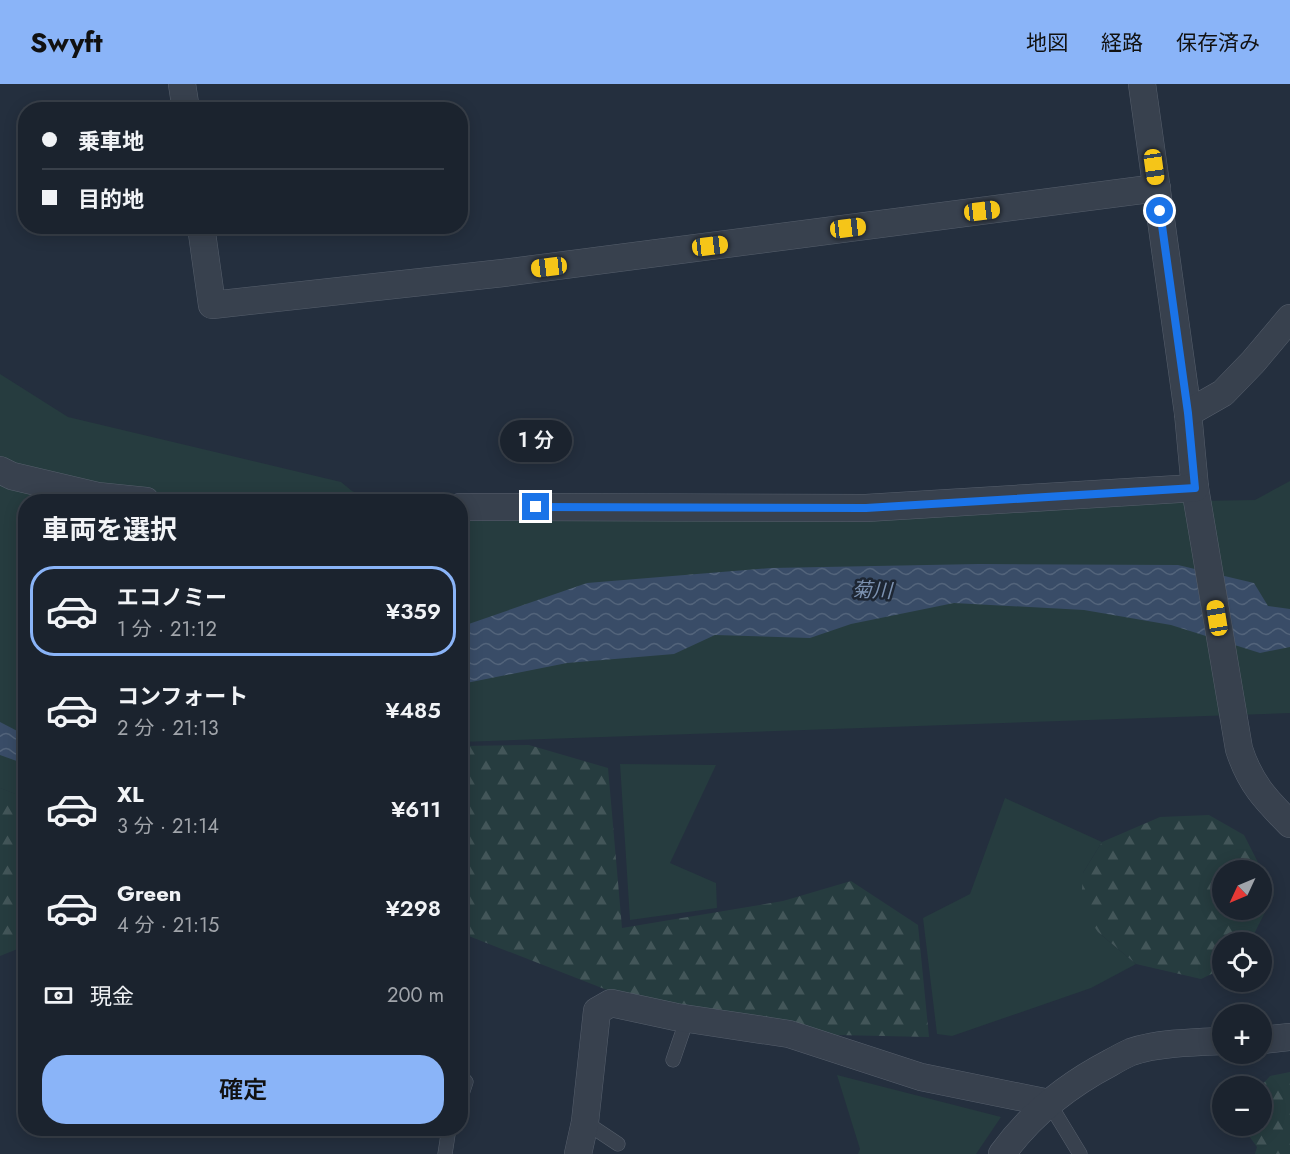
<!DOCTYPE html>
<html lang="ja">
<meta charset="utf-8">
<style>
body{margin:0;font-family:Jost,"Noto Sans JP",sans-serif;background:#242b36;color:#f1f3f6;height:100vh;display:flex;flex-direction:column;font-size:22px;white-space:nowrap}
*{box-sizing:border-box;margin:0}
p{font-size:20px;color:#a0a4aa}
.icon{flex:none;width:33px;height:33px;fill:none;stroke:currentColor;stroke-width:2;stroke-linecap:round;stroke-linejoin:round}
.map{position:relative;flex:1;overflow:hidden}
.drawer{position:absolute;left:18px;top:410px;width:450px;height:642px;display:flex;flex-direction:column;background:#1b232e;border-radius:24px;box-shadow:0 3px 15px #0003,0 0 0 2px #39404a}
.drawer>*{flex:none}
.guide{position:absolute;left:18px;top:18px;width:450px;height:132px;border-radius:24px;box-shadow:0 3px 15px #0003,0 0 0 2px #39404a;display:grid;align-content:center;height:132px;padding:0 24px;background:#1b232e}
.needle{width:39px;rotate:226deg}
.tools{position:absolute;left:1212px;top:776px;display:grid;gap:12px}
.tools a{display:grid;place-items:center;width:60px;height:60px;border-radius:50%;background:#1b232e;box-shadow:0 3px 15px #0003,0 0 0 2px #39404a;font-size:30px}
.end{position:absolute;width:27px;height:27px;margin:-14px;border:8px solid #1a73e8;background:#fff;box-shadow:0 0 0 3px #fff}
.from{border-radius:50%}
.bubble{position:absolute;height:42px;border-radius:21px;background:#1b232e;box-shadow:0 3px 15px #0003,0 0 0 2px #39404a;font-size:20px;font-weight:600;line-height:42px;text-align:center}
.car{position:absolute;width:18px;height:36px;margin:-18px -9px;border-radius:8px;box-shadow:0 0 4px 2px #0007;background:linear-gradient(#f5c518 24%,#345 0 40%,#f5c518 0 76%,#345 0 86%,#f5c518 0)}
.guide b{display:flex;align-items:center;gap:21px;height:57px;font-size:22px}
.guide b+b{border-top:2px solid #39404a}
.guide i{width:15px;height:15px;background:#f1f3f6}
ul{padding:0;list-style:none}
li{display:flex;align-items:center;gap:18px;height:90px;margin:0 12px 9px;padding:0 12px;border:3px solid transparent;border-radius:24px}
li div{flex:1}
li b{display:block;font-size:22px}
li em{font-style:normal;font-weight:600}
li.active{border-color:#8ab4f8}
li>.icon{width:54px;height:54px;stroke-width:1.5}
h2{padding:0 24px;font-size:27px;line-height:72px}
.pay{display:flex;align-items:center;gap:15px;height:66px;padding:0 24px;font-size:22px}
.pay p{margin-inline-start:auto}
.cta{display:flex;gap:12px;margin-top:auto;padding:12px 24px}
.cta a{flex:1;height:69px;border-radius:24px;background:#8ab4f8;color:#111;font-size:24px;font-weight:600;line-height:69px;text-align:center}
header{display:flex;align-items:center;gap:36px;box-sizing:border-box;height:84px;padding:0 30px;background:#8ab4f8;color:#111}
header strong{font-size:28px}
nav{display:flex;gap:33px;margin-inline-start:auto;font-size:21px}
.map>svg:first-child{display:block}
.green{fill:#263c3f}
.forest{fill:url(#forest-firs);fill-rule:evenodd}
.water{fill:url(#water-waves)}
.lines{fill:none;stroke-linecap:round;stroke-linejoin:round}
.lane-casing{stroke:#565f6c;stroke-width:15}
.street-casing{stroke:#565f6c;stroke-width:28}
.lane{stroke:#38414e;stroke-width:14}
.street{stroke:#38414e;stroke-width:27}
.route{stroke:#1a73e8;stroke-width:8}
.labels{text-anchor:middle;stroke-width:5;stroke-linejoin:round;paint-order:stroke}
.water-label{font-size:20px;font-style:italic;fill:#7c92b1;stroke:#1d2633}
</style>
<header>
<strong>Swyft</strong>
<nav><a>地図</a><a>経路</a><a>保存済み</a></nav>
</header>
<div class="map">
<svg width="1290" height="1070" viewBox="0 0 1290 1070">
<defs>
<pattern id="forest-firs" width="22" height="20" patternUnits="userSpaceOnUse" patternTransform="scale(1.5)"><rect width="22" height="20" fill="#263c3f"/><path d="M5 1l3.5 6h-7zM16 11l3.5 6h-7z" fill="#435659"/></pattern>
<pattern id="water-waves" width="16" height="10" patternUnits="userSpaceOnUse" patternTransform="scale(1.5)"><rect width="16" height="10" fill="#394c67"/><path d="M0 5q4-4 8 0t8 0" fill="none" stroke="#53647b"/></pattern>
</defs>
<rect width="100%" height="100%" fill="#242f3e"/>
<g class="green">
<polygon points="0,290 68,333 341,398 352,407 376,417 209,417 139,414 144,417 168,417 26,417 25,714 0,704"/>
<polygon points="1290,397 1290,629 461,658 460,420 834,423 1255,416"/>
<polygon points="620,680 716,681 670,779 716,799 717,824 630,836"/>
<polygon points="1005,714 1102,758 1083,789 1098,848 1136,880 1091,904 952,952 937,950 923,834 970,810"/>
<polygon points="837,991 1001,1033 976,1070 858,1070 860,1065"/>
</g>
<g class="forest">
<polygon points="529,661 608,684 622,844 783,817 851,797 918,841 929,953 789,950 676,933 461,849 460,662"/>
<polygon points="0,704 26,714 25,862 0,872"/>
<path d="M 1209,731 L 1244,751 L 1274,810 L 1250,858 L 1222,858 L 1222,885 L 1201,895 L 1136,880 L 1098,848 L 1081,823 L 1083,789 L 1102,758 L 1160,733 ZM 1222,786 L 1262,786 L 1262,825 L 1222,825 Z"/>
<polygon points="1290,988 1290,1070 1255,1070 1257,1063 1241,1041 1262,1041 1261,1002 1270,992"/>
</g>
<g class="water">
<polygon points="979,480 1178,481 1254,499 1268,522 1290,525 1290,563 1260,569 1171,541 1084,526 954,519 851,540 810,554 715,551 674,570 567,579 461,600 460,543 587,499 771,484"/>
<polygon points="0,638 25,651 25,680 0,671"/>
</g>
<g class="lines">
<g class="lane-casing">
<g id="lane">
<polyline points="673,976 687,935"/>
<polyline points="460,991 466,998 460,1016"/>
<polyline points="1049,1019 1080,1070"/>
<polyline points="585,1038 618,1060"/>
<polyline points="445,1070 449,1044"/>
</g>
</g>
<g class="street-casing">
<g id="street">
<polyline points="182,0 186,26"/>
<path d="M 1142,0 L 1188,329 L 1195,404 L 1239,665 C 1250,699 1265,715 1290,740"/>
<polyline points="201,142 212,221 503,189 1157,104"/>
<polyline points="1188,329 1223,309 1253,278 1290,234"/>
<polyline points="0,386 12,392 97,412 146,417"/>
<polyline points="460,423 866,424 1195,404"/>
<polyline points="1262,956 1290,953"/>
<polyline points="578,1070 585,1038 597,927 611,919 676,933 789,950 921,993 1049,1019"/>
<path d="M 1002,1070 C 1030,1031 1068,1001 1110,979 C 1117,975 1124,971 1131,968 C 1156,959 1195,958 1222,957"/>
</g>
</g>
<use href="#lane" class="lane"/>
<use href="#street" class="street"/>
</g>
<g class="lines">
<polyline class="route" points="536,423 866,424 1195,404 1188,329 1160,127"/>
</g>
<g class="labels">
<g class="water-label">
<text transform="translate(872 506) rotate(2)" y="7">菊川</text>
</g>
</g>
</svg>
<div class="tools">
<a><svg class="needle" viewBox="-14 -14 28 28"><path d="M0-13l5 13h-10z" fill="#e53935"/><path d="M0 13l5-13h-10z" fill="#a0a4aa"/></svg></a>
<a><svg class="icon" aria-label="locate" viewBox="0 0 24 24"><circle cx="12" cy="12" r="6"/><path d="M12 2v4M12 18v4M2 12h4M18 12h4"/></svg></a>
<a>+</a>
<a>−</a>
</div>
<i class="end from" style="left:1160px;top:127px"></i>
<i class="end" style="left:536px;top:423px"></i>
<div class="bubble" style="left:500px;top:336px;width:72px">1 分</div>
<i class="car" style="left:1154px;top:83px;rotate:172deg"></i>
<i class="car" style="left:982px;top:127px;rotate:83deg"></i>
<i class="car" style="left:848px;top:144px;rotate:83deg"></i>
<i class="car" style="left:710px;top:162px;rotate:83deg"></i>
<i class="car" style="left:549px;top:183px;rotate:263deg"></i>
<i class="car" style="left:1217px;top:534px;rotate:351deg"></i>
<div class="guide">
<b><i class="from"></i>乗車地</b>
<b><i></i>目的地</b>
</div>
<section class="drawer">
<h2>車両を選択</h2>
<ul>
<li class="active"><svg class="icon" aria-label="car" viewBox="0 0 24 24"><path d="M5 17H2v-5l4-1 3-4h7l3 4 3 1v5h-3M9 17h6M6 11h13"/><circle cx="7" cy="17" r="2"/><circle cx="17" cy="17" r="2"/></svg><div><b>エコノミー</b><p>1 分 · 21:12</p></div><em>¥359</em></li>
<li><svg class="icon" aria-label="car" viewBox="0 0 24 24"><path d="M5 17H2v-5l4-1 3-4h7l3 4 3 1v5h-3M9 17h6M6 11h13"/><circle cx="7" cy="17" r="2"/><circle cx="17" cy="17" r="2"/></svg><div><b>コンフォート</b><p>2 分 · 21:13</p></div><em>¥485</em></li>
<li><svg class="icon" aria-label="car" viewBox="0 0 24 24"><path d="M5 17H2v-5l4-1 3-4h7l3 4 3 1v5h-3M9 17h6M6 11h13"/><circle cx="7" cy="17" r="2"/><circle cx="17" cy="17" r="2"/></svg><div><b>XL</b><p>3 分 · 21:14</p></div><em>¥611</em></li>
<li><svg class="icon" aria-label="car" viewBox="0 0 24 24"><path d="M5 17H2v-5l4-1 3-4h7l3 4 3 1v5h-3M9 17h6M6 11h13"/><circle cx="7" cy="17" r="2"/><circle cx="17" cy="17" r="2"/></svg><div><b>Green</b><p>4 分 · 21:15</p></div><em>¥298</em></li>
</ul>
<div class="pay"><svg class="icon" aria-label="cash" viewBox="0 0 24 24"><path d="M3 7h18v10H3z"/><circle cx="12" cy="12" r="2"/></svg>現金<p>200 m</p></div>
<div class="cta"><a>確定</a></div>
</section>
</div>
